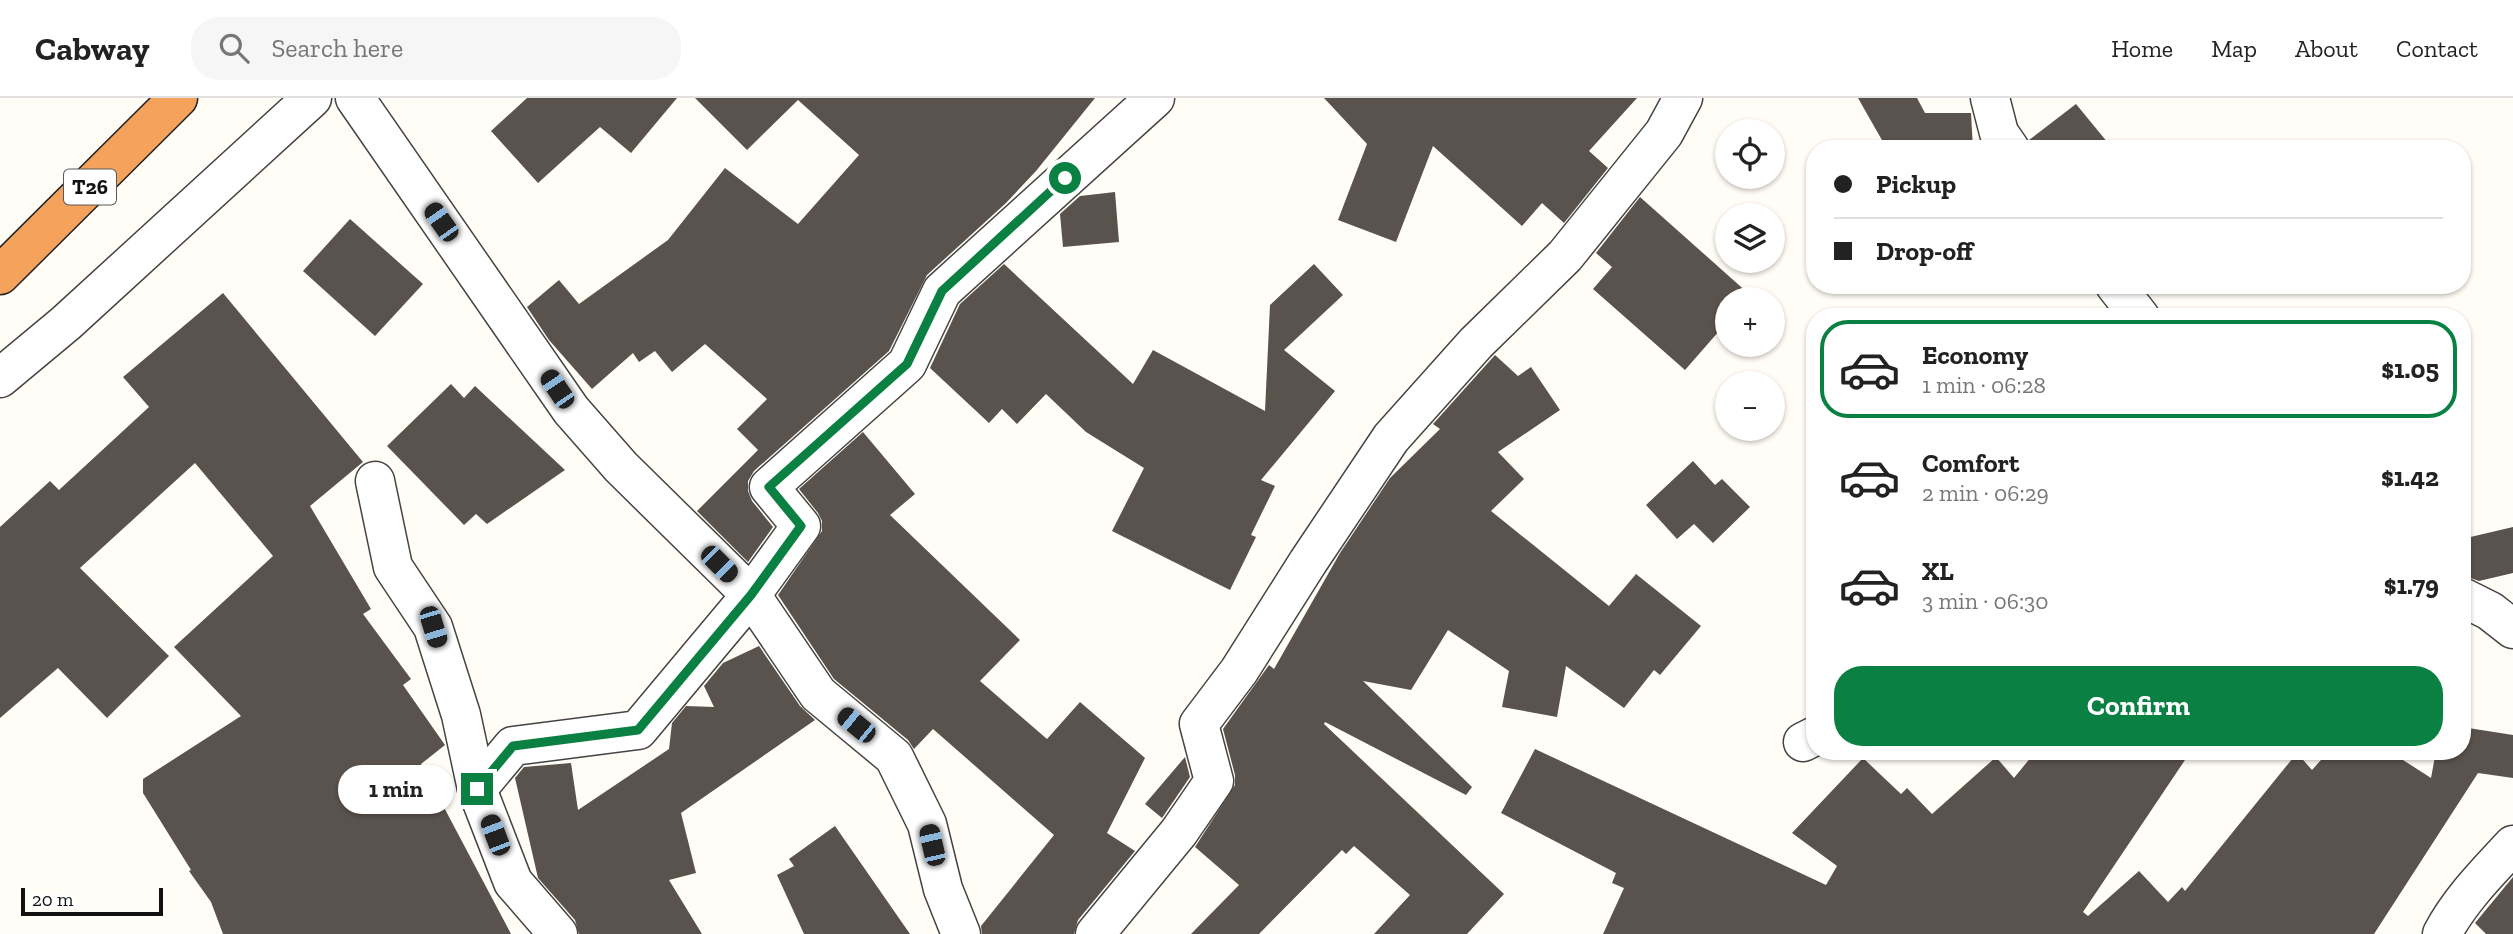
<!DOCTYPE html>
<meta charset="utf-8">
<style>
body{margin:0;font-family:"Zilla Slab",serif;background:#f6f6f6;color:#222;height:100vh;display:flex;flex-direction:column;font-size:26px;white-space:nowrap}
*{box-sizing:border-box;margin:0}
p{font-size:23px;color:#767676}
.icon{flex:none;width:38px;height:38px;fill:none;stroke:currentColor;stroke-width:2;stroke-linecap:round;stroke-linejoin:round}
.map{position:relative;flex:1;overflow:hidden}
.panel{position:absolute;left:1806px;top:210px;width:665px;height:452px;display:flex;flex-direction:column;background:#fff;border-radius:28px;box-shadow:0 2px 5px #0004}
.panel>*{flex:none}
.guide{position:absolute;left:1806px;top:42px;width:665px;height:154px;border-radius:28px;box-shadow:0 2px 5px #0004;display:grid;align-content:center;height:154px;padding:0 28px;background:#fff}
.tools{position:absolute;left:1715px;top:21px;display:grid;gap:14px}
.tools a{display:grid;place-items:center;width:70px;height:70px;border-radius:50%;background:#fff;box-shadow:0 2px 5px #0004;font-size:35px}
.scale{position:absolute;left:21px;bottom:18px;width:142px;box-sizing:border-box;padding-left:7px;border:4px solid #111;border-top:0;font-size:19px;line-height:24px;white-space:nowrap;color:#111;-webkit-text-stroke:5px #fff;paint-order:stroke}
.end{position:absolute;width:32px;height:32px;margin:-16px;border:9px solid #0b8043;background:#fff;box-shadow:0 0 0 4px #fff}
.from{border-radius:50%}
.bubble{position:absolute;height:49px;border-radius:24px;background:#fff;box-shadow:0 2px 5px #0004;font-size:23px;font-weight:700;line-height:49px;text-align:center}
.car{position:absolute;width:21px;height:42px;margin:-21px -10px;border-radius:9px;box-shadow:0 0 5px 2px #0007;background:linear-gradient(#222 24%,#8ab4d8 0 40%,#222 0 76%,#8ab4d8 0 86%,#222 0)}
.guide b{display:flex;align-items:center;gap:24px;height:66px;font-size:26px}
.guide b+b{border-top:2px solid #e0e0e0}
.guide i{width:18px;height:18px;background:#222}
ul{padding:12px 0 0;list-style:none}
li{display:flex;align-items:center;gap:21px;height:98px;margin:0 14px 10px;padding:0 14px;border:4px solid transparent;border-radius:28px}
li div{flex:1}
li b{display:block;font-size:26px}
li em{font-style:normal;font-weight:700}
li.active{border-color:#0b8043}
li>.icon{width:63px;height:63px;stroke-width:1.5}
.cta{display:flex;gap:14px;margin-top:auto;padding:14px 28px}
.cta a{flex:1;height:80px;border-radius:28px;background:#0b8043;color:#fff;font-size:28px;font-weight:700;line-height:80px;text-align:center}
header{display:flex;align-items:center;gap:42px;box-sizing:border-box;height:98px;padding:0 35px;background:#fff;border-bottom:2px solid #e0e0e0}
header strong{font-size:33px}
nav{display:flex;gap:38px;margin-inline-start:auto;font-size:24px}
.search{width:490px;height:63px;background:#f6f6f6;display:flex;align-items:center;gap:18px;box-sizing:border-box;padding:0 24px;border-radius:28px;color:#767676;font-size:26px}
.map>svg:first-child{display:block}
.building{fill:#5a524d}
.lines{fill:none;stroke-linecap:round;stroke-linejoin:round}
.minor-casing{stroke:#444;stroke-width:41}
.highway-casing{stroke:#222;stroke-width:41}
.minor{stroke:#fff;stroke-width:38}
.highway{stroke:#f5a25d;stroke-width:38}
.route{stroke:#0b8043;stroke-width:9}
.labels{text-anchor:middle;stroke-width:7;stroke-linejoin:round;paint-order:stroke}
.shield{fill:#fff;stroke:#585858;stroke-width:2}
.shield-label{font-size:21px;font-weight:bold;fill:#111}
</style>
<header>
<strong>Cabway</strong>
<div class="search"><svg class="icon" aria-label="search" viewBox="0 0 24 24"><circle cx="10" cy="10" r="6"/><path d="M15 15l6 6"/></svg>Search here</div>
<nav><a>Home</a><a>Map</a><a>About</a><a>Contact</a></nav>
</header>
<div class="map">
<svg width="2513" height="836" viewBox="0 0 2513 836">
<rect width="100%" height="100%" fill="#fffdf5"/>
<g class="building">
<polygon points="527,0 677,0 631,55 600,29 538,85 491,33"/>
<polygon points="695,0 1095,0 1036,73 1006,105 927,177 889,253 754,373 748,383 748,393 752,403 773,429 748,464 697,413 758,352 737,331 767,301 705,246 672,274 655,253 639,264 633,255 592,291 549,242 527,209 559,182 579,206 668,142 725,70 798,126 859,57 798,2 747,52"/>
<polygon points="1324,0 1637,0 1589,53 1608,70 1564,125 1542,105 1522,128 1433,48 1396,144 1338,122 1367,46"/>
<polygon points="1858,0 1917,0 1925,15 1971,15 1973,51 1887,51"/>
<polygon points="2076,6 2113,51 2032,51 2029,42"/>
<polygon points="1115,94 1119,144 1063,149 1060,116 1080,98"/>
<polygon points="1640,99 1749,196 1745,201 1727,201 1727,224 1685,272 1593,191 1612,169 1596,155"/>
<polygon points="350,121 423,186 375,238 303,173"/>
<polygon points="1004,166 1133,286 1153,252 1265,313 1270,207 1314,166 1343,197 1284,252 1335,293 1261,382 1275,388 1251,437 1256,439 1230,492 1112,433 1144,370 1086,334 1046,296 1017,326 1002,311 989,325 930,270 960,206"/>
<polygon points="223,195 363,364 310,408 371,511 363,516 411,581 403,587 445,647 421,666 511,836 223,836 211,804 189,773 191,772 143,695 143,681 241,618 174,549 273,458 195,365 80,470 169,558 107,620 58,570 0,620 0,429 50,383 59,392 149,309 123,279"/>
<polygon points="1495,257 1518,278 1531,269 1560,312 1498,354 1524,381 1491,413 1609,508 1636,476 1701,528 1660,577 1654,572 1624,610 1566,568 1557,619 1502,609 1509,573 1448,532 1411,592 1363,583 1472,689 1466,697 1325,624 1324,626 1504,796 1467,836 1374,836 1410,797 1354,748 1346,756 1342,752 1259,836 1191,836 1239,787 1195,749 1235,687 1235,677 1223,631 1269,567 1274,571 1340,455 1390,380 1440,331 1433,326"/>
<polygon points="451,286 464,300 475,288 565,372 487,426 476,416 464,427 387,348"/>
<polygon points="863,334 915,396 890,417 1020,542 980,583 1047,641 1080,604 1145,660 1107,735 1135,753 1078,822 1074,836 982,836 981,828 1054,737 933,631 914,651 908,642 834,581 778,497 822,433 822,423 818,415 799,391"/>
<polygon points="1693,363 1715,387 1722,381 1750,409 1713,445 1694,426 1677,441 1646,407"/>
<polygon points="2513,429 2513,475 2479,483 2462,477 2462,441"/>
<polygon points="759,548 800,608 815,622 681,715 696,775 669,782 702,836 579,836 575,822 538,780 515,680 524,669 571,665 578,712 669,651 672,625 686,608 714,609 704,588 723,565"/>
<polygon points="2462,629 2513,637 2513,680 2478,675 2374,836 1603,836 1624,790 1612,785 1616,775 1501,715 1535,651 1826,787 1837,768 1792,735 1863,660 1901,696 1907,690 1932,716 1996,659 2014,680 2036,653 2191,653 2083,814 2088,818 2139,773 2168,804 2182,789 2185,793 2297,655 2312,672 2329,653 2389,653 2431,680 2436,653 2462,653"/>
<polygon points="1185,659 1190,679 1162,720 1145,706"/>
<polygon points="835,728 910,836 804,836 777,777 794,768 789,761"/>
<polygon points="2513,779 2513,836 2486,836 2475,825"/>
</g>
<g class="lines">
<g class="minor-casing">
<g id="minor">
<polyline points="355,0 571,312 621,369 751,497 818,596 894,659 927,726 943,791 961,836"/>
<polyline points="1990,0 1999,35 2010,51"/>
<polyline points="2115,187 2140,219"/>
<polyline points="0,280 66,225 312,0"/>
<polyline points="375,383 393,469 433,529 461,617 477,691 513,784 558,836"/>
<polyline points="2462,499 2490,513 2513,531"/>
<polyline points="1803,644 1815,638"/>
<polyline points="477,691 513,648 638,632 751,497 801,428 769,389 907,266 942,193 1155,0"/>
<polyline points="1095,836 1179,734 1214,683 1199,626 1239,573 1308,464 1391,340 1476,245 1565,158 1664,35 1683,0"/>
<path d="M 2442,836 C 2460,802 2487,775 2513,747"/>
</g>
</g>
<g class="highway-casing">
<polyline id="highway" points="0,177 178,0"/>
</g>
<use href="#minor" class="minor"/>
<use href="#highway" class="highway"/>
</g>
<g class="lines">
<polyline class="route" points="477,691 513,648 638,632 751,497 801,428 769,389 907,266 942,193 1065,80"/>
</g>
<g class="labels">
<rect class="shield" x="64" y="71.5" width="52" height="35" rx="5"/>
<g class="shield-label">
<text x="90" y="96">T26</text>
</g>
</g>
</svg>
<div class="tools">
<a><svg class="icon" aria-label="locate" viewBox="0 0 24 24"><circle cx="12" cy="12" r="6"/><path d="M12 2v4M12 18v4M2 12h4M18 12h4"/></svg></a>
<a><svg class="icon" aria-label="layers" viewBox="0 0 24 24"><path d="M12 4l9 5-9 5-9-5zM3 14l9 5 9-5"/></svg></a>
<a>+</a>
<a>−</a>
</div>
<div class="scale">20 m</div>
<i class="end from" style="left:1065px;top:80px"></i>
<i class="end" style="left:477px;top:691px"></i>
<div class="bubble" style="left:338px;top:667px;width:116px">1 min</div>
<i class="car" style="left:441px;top:124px;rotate:325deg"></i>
<i class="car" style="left:557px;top:291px;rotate:326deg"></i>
<i class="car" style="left:719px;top:466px;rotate:135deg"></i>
<i class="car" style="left:433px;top:529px;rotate:163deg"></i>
<i class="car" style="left:856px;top:627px;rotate:309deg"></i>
<i class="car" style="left:495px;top:737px;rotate:339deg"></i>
<i class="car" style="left:932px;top:747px;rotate:347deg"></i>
<div class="guide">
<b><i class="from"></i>Pickup</b>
<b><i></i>Drop-off</b>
</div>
<section class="panel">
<ul>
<li class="active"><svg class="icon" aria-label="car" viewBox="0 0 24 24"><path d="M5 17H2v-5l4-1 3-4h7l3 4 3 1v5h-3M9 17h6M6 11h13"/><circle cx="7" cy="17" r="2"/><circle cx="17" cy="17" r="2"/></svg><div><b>Economy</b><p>1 min · 06:28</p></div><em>$1.05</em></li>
<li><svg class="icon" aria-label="car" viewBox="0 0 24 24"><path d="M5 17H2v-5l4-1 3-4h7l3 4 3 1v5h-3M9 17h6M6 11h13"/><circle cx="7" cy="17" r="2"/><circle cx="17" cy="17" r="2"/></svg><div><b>Comfort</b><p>2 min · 06:29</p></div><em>$1.42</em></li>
<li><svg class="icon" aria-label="car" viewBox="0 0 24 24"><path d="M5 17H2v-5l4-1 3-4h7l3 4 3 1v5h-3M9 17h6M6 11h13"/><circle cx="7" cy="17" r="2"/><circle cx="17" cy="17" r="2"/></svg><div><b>XL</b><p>3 min · 06:30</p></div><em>$1.79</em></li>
</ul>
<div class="cta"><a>Confirm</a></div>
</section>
</div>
